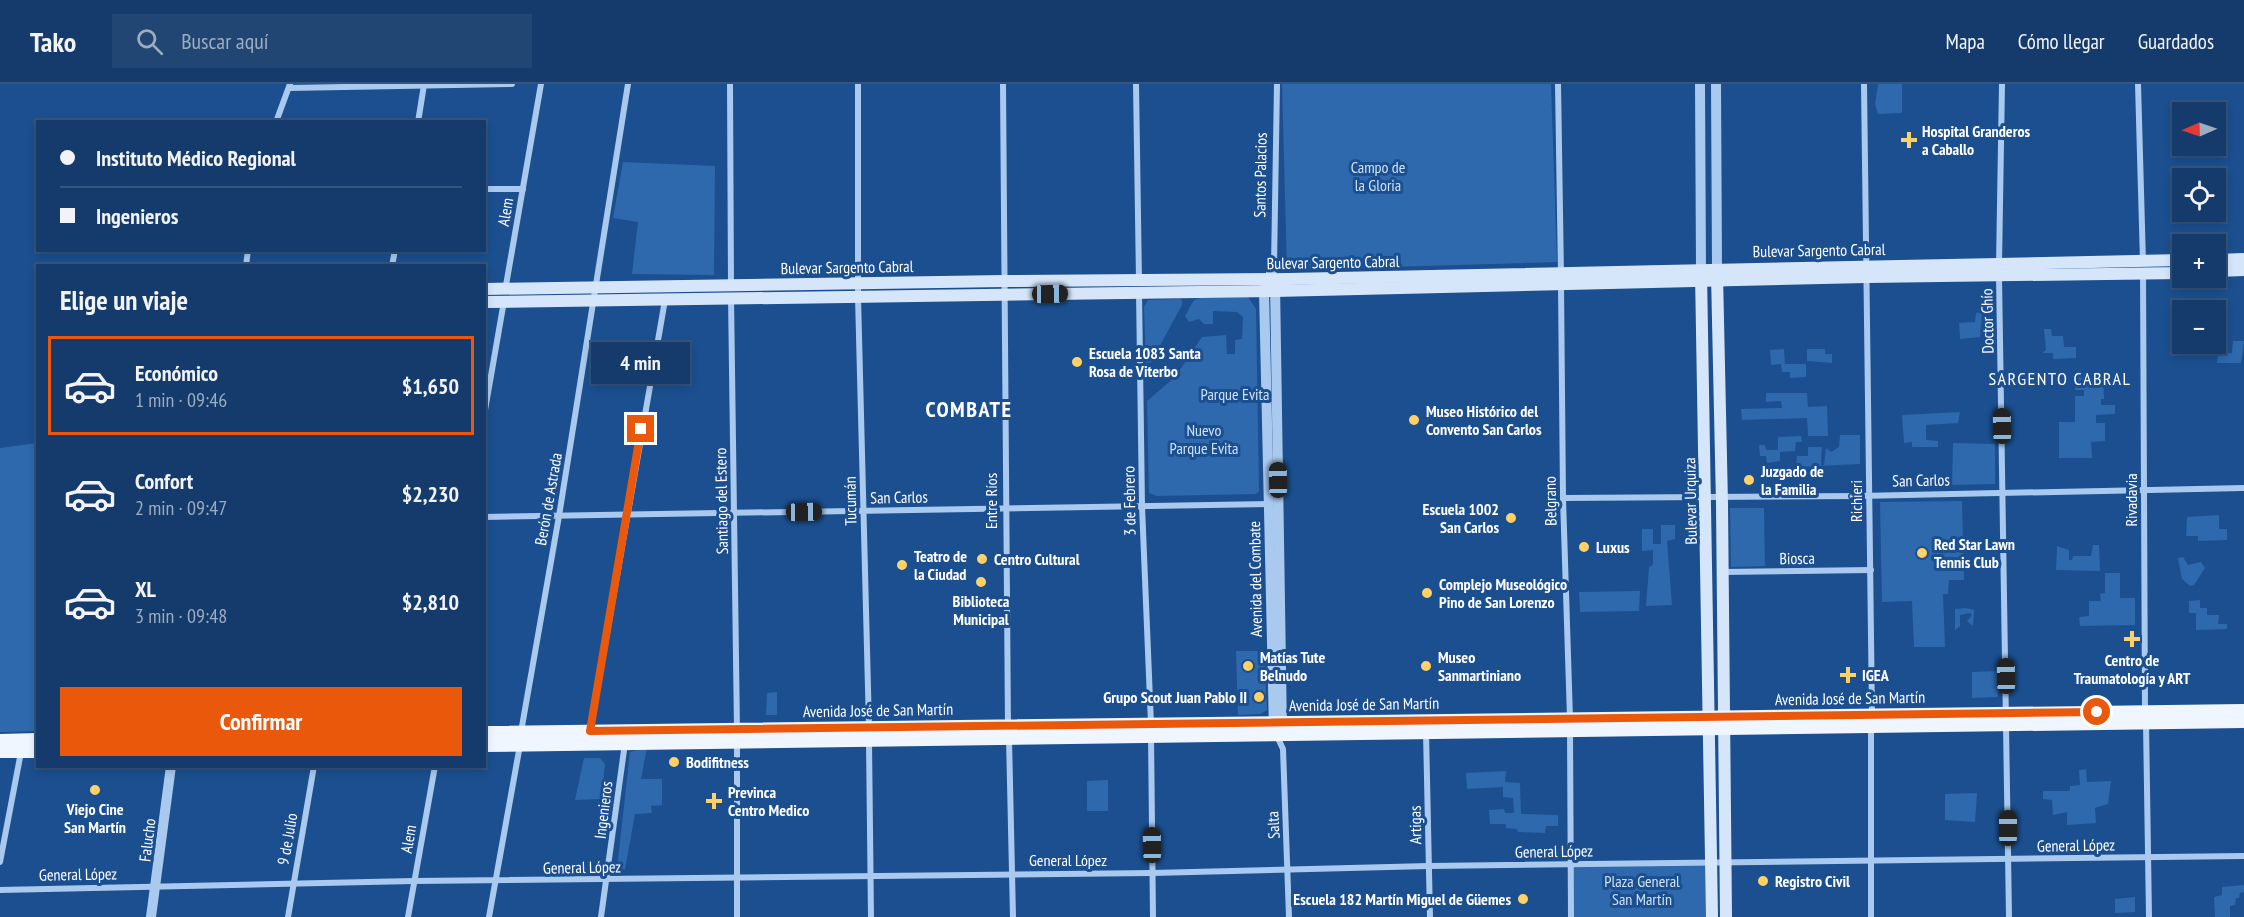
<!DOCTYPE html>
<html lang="es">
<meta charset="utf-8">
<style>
body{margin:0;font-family:"PT Sans Narrow",sans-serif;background:#214673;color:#f1f3f6;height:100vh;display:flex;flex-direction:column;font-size:22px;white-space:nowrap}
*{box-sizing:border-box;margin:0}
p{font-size:20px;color:#9dadc1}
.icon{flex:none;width:33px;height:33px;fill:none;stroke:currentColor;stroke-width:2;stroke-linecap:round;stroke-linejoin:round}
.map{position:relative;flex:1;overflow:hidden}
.details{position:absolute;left:36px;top:180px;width:450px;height:504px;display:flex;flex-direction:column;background:#143b6b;border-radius:0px;box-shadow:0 3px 9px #0003,0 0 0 2px #33557e}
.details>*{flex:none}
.hud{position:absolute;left:36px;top:36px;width:450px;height:132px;border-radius:0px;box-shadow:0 3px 9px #0003,0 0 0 2px #33557e;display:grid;align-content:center;height:132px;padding:0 24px;background:#143b6b}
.needle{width:39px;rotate:268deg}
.tools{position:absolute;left:2172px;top:18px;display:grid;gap:12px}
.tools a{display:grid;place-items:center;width:54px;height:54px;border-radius:0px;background:#143b6b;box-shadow:0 3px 9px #0003,0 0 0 2px #33557e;font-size:30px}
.end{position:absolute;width:27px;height:27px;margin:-14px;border:8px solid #ea580c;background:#fff;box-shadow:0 0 0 3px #fff}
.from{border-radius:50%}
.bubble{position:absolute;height:42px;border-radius:0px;background:#143b6b;box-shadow:0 3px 9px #0003,0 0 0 2px #33557e;font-size:20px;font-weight:800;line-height:42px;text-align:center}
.car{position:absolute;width:18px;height:36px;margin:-18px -9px;border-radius:8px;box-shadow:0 0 4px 2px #0007;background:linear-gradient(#222 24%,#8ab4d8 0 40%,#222 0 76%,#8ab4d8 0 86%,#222 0)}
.hud b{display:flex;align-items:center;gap:21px;height:57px;font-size:22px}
.hud b+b{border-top:2px solid #33557e}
.hud i{width:15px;height:15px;background:#f1f3f6}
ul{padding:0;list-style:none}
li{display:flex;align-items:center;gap:18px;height:99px;margin:0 12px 9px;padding:0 12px;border:3px solid transparent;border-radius:0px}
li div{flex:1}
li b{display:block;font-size:22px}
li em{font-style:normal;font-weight:800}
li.selected{border-color:#ea580c}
li>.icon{width:54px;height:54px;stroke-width:1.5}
h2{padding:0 24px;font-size:27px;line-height:72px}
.action{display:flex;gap:12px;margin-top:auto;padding:12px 24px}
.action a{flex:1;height:69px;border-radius:0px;background:#ea580c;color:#fff;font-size:24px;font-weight:800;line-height:69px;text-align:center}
header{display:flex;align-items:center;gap:36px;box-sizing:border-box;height:84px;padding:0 30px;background:#143b6b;border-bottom:2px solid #33557e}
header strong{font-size:28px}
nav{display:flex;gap:33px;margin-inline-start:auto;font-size:21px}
.search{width:420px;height:54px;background:#214673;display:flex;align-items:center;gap:15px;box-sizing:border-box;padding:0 21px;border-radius:0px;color:#9dadc1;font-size:22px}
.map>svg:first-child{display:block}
.green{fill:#2e69ad}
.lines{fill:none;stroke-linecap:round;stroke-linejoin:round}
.minor{stroke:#a9c9ee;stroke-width:6}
.tertiary{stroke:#a9c9ee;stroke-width:10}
.secondary{stroke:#d6e6fa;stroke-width:12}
.primary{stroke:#f0f6ff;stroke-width:14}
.route{stroke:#ea580c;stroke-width:8}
.poi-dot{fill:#ffd166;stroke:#1b4f8f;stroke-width:2}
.labels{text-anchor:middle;stroke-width:6;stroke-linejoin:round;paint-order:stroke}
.poi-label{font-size:16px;font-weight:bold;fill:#fff;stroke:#1b4f8f;text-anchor:start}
.park-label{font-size:16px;fill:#cfe3fa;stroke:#1b4f8f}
.street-label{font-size:16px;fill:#fff;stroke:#1b4f8f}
.neighbourhood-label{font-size:18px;letter-spacing:1.5px;fill:#fff;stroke:#1b4f8f}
.district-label{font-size:22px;font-weight:bold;letter-spacing:1.5px;fill:#fff;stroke:#1b4f8f}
</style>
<header>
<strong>Tako</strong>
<div class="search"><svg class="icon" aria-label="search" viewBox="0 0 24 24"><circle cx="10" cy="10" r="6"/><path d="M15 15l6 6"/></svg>Buscar aquí</div>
<nav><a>Mapa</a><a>Cómo llegar</a><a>Guardados</a></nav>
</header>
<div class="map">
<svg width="2244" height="833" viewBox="0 0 2244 833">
<rect width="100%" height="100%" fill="#1b4f8f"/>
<g class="green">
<polygon points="1282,0 1551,0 1557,178 1287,186"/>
<polygon points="1878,0 1902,0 1902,29 1878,30 1875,20"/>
<polygon points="623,78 715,82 714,191 632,190 638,138 613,134"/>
<polygon points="1248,213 1256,225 1259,407 1256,410 1157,412 1149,409 1147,317 1175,293 1202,253 1226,251 1227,270 1235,270 1235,256 1242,255 1243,233 1237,228 1213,227 1213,240 1204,240 1199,235 1189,238 1185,232 1194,216 1200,214"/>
<polygon points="1180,215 1182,216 1182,221 1151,278 1146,279 1144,223 1148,216"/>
<polygon points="1982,228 1980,253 1960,255 1959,239 1975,238 1976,229"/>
<polygon points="2044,245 2051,245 2052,252 2063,252 2064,263 2076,263 2076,274 2053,275 2053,269 2042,269 2046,266"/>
<polygon points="2233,257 2244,257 2241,279 2217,279 2218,270 2232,269"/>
<polygon points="1784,265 1785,280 1806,280 1806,293 1790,294 1790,288 1782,288 1781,280 1771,281 1770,266"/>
<polygon points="1807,265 1825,265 1825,270 1832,270 1832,279 1807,277"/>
<polygon points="2103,289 2104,315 2101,315 2101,321 2115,321 2115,330 2096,331 2096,339 2105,339 2105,357 2091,358 2092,374 2059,374 2059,338 2075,338 2075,312 2084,312 2084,306 2075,306 2074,290"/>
<polygon points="1766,309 1807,309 1808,323 1827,322 1828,352 1808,352 1807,334 1742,336 1741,325 1782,324 1781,317 1766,318"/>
<polygon points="1960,328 1958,339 1926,341 1926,356 1938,357 1938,363 1912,363 1912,358 1904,359 1902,331"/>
<polygon points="1840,351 1860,351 1860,380 1796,383 1797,372 1808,372 1808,363 1822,363 1821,381 1824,381 1826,364 1831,368 1839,363"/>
<polygon points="1801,352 1802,358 1796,358 1795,367 1780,368 1780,377 1767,379 1766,372 1760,372 1759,361 1765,361 1766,366 1778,366 1778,353"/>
<polygon points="37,359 37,647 0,648 0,364"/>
<polygon points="1953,359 1995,360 1995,400 1952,401"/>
<polygon points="1962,417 1964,496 1949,496 1948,510 1943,510 1945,563 1914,563 1912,517 1882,518 1880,418"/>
<polygon points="1730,424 1764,424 1765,482 1731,483"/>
<polygon points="2219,431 2219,445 2227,445 2227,456 2198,457 2198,452 2186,452 2187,433"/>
<polygon points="1661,441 1675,441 1675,455 1667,457 1672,521 1646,522 1649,483 1653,481 1653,466 1642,467 1642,445 1653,445 1653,460 1661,460"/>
<polygon points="2093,461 2099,461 2100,487 2056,486 2057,462 2069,466 2069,476 2072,476 2073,472 2091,472"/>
<polygon points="2183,473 2188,481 2201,478 2205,484 2194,501 2190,502 2182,495 2178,474"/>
<polygon points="2105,489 2120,489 2120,514 2135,514 2135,541 2080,542 2079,533 2089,532 2089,517 2101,517 2100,510 2105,509"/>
<polygon points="1640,507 1639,527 1580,528 1579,508"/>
<polygon points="2200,516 2200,524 2207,524 2207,531 2219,531 2218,540 2227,540 2227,545 2196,546 2196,529 2189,529 2189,517"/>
<polygon points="1966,524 1974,526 1973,542 1967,537 1972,531 1970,529 1960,531 1960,542 1955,546 1955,525"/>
<polygon points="1236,567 1264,567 1267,626 1260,630 1238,631"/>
<polygon points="1997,587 1998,613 1972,614 1972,588"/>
<polygon points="777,608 777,631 766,631 767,609"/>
<polygon points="647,663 641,695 662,695 662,721 651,722 652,729 635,730 625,785 617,785 630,668"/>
<polygon points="584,674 600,674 605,680 601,715 575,716"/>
<polygon points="2086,685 2087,698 2111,697 2108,720 2095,724 2096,739 2067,741 2067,728 2053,731 2052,716 2043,715 2043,707 2070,707 2070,702 2080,701 2079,686"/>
<polygon points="1506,687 1505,698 1520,699 1521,730 1558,731 1558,742 1546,742 1545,749 1518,748 1517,745 1506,744 1506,740 1490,740 1489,726 1504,725 1505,729 1514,729 1513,714 1503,713 1503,703 1467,705 1466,689"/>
<polygon points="1108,696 1108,727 1087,727 1087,697"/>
<polygon points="1977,709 1975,738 1945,736 1945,710"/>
<polygon points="1711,778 1712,833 1571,833 1572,780"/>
<polygon points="2244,801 2244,808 2240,809 2239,814 2236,814 2235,821 2230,822 2230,833 2215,833 2214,813 2222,811 2222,803"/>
<polygon points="2135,813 2135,828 2115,829 2115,815"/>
</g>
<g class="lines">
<g class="minor">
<polyline points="730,0 731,202"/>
<polyline points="858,0 858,213 869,643"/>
<polyline points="1003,0 1008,643"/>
<polyline points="1136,0 1139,197"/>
<polyline points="1558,0 1561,191"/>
<polyline points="1864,0 1872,631"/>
<polyline points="2138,0 2143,178"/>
<polyline points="289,4 512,0"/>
<polyline points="276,38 290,0"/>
<polyline points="418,38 424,1"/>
<polyline points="484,105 523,105"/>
<polyline points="1999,181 2002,0"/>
<polyline points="246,182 248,166"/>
<polyline points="392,182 395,166"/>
<polyline points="1274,182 1277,0"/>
<polyline points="2143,189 2145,628"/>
<polyline points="1999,192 2009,833"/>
<polyline points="1561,201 1563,414 1570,634"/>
<polyline points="505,207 541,0"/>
<polyline points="1139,207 1142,422 1151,640"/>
<polyline points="731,213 737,646"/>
<polyline points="484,332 504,217"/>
<polyline points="1563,414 1859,412 2244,404"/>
<polyline points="484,433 1270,420"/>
<polyline points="1723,488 1871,486"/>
<polyline points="2146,639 2149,833"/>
<polyline points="1871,642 1871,833"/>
<polyline points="1570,645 1571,833"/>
<polyline points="590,647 665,216"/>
<polyline points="521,648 559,432 628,0"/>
<polyline points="1426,648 1430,833"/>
<polyline points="1276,650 1283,665 1289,833"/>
<polyline points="1151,651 1153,833"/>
<polyline points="1009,654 1013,833"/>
<polyline points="869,657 871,833"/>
<polyline points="0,778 21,668"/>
<polyline points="0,806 414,797 1152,789 1429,782 2244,772"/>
<polyline points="288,833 314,682"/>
<polyline points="408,833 435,682"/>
<polyline points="489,833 520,661"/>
<polyline points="601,833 625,659"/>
<polyline points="737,833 737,657"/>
</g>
<g class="tertiary">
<polyline points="1700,0 1701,186"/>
<polyline points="1716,0 1717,186"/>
<polyline points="1274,182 1264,207 1274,646"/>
<polyline points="1275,200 1282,647"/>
<polyline points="151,833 171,682"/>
</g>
<g class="secondary">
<polyline points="2216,176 2244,175"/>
<polyline points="2216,187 2244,186"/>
<polyline points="1701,189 1712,833"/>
<polyline points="1717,190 1722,420 1726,833"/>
<polyline points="484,205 1005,197 1289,195 2182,176"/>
<polyline points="484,218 1275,207 1866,193 2182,189"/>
</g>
<g class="primary">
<polyline points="484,649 2244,627"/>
<polyline points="0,657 38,656"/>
<polyline points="484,661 2244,637"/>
<polyline points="0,667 38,667"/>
</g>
</g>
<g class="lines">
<polyline class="route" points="641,345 590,647 2097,628"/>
</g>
<g class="poi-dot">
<path d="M1906 47h6v6h6v6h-6v6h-6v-6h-6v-6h6z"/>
<circle cx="1077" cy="278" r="6"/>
<circle cx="1414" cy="336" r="6"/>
<circle cx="1749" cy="396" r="6"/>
<circle cx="1511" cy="434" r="6"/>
<circle cx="1584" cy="463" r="6"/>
<circle cx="1922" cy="469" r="6"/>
<circle cx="982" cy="475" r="6"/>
<circle cx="902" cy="481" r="6"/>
<circle cx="981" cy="498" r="6"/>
<circle cx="1427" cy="509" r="6"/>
<path d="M2129 546h6v6h6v6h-6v6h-6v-6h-6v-6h6z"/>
<circle cx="1248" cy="582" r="6"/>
<circle cx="1426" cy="582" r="6"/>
<path d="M1845 582h6v6h6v6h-6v6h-6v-6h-6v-6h6z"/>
<circle cx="1259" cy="613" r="6"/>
<circle cx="674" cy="678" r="6"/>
<circle cx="95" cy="706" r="6"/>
<path d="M711 708h6v6h6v6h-6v6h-6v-6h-6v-6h6z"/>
<circle cx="1763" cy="797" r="6"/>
<circle cx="1523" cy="815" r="6"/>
</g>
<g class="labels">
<g class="poi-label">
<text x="1922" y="53">Hospital Granderos<tspan x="1922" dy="18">a Caballo</tspan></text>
<text x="1089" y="275">Escuela 1083 Santa<tspan x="1089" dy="18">Rosa de Viterbo</tspan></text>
<text x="1426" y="333">Museo Histórico del<tspan x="1426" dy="18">Convento San Carlos</tspan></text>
<text x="1761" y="393">Juzgado de<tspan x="1761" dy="18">la Familia</tspan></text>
<text x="1499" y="431" text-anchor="end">Escuela 1002<tspan x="1499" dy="18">San Carlos</tspan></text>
<text x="1934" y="466">Red Star Lawn<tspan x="1934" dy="18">Tennis Club</tspan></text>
<text x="1596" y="469">Luxus</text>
<text x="914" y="478">Teatro de<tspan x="914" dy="18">la Ciudad</tspan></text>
<text x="994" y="481">Centro Cultural</text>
<text x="1439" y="506">Complejo Museológico<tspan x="1439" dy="18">Pino de San Lorenzo</tspan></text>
<text x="981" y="523" text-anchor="middle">Biblioteca<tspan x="981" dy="18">Municipal</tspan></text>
<text x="1260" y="579">Matías Tute<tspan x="1260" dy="18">Belnudo</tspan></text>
<text x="1438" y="579">Museo<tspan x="1438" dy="18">Sanmartiniano</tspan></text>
<text x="2132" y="582" text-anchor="middle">Centro de<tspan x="2132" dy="18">Traumatología y ART</tspan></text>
<text x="1862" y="597">IGEA</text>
<text x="1247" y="619" text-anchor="end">Grupo Scout Juan Pablo II</text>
<text x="686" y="684">Bodifitness</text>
<text x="728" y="714">Previnca<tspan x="728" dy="18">Centro Medico</tspan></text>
<text x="95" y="731" text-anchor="middle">Viejo Cine<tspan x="95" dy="18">San Martín</tspan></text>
<text x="1775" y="803">Registro Civil</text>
<text x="1511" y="821" text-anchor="end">Escuela 182 Martín Miguel de Güemes</text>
</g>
<g class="park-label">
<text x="1378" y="89">Campo de<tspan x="1378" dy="18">la Gloria</tspan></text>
<text x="1235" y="316">Parque Evita</text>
<text x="1204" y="352">Nuevo<tspan x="1204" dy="18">Parque Evita</tspan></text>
<text x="1642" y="803">Plaza General<tspan x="1642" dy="18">San Martín</tspan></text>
</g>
<g class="street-label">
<text transform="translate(1260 91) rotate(-89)" y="6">Santos Palacios</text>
<text transform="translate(505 128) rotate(-80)" y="6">Alem</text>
<text transform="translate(1819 166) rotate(-1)" y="6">Bulevar Sargento Cabral</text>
<text transform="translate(1333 178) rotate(-1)" y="6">Bulevar Sargento Cabral</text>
<text transform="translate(847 183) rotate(-1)" y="6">Bulevar Sargento Cabral</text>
<text transform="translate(1987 237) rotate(-91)" y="6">Doctor Ghío</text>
<text transform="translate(1921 396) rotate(-1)" y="6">San Carlos</text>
<text transform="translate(899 413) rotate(-1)" y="6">San Carlos</text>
<text transform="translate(548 415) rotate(-80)" y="6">Berón de Astrada</text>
<text transform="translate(2131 416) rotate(-90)" y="6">Rivadavia</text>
<text transform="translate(721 417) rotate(-91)" y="6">Santiago del Estero</text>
<text transform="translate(850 417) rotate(-91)" y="6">Tucumán</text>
<text transform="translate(991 417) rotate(-90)" y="6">Entre Ríos</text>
<text transform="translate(1129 417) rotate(-91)" y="6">3 de Febrero</text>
<text transform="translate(1550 417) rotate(-91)" y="6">Belgrano</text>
<text transform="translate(1690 417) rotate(-91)" y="6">Bulevar Urquiza</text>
<text transform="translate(1856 417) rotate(-90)" y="6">Richieri</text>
<text transform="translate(1797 474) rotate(-1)" y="6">Biosca</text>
<text transform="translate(1255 495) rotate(-91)" y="6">Avenida del Combate</text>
<text transform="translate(1850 614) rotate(-1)" y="6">Avenida José de San Martín</text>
<text transform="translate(1364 620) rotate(-1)" y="6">Avenida José de San Martín</text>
<text transform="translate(878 626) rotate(-1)" y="6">Avenida José de San Martín</text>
<text transform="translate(603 726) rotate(-83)" y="6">Ingenieros</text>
<text transform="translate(1273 741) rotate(-93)" y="6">Salta</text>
<text transform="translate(1415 741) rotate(-91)" y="6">Artigas</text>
<text transform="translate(287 755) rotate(-80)" y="6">9 de Julio</text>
<text transform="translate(408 755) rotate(-80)" y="6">Alem</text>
<text transform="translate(147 756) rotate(-83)" y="6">Falucho</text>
<text transform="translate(2076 761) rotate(-1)" y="6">General López</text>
<text transform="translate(1554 767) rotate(-1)" y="6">General López</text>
<text x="1068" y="782">General López</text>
<text transform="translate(582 783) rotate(-1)" y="6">General López</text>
<text transform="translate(78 790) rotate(-1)" y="6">General López</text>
</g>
<g class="neighbourhood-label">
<text x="2060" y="301">SARGENTO CABRAL</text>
</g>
<g class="district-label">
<text x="969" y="333">COMBATE</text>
</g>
</g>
</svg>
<div class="tools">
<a><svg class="needle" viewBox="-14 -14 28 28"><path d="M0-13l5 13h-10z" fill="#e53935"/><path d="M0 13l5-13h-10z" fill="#9dadc1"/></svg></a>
<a><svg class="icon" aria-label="locate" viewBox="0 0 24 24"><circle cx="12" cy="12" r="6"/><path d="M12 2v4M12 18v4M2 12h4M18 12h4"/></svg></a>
<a>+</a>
<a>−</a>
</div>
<i class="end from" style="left:2097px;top:628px"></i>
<i class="end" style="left:641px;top:345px"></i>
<div class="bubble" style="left:591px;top:258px;width:99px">4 min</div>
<i class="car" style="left:1050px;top:210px;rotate:89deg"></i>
<i class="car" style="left:2002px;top:342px;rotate:359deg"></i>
<i class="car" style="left:1278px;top:396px;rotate:359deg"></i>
<i class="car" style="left:804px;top:428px;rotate:89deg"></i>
<i class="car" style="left:2006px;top:592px;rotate:359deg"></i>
<i class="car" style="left:2008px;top:744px;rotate:0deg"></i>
<i class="car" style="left:1152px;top:761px;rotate:359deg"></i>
<div class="hud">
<b><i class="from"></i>Instituto Médico Regional</b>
<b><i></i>Ingenieros</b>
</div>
<section class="details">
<h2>Elige un viaje</h2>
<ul>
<li class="selected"><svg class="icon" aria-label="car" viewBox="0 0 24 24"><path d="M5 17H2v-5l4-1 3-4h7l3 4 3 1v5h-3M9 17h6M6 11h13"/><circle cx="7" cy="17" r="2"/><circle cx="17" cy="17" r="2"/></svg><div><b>Económico</b><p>1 min · 09:46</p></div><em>$1,650</em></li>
<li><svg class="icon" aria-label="car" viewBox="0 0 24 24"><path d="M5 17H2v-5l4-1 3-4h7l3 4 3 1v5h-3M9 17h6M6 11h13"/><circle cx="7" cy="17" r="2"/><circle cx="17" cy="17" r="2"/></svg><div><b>Confort</b><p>2 min · 09:47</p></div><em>$2,230</em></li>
<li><svg class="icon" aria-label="car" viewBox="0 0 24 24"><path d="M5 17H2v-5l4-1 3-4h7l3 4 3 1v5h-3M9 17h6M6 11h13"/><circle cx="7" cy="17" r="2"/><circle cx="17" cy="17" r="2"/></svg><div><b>XL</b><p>3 min · 09:48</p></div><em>$2,810</em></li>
</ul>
<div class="action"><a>Confirmar</a></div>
</section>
</div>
